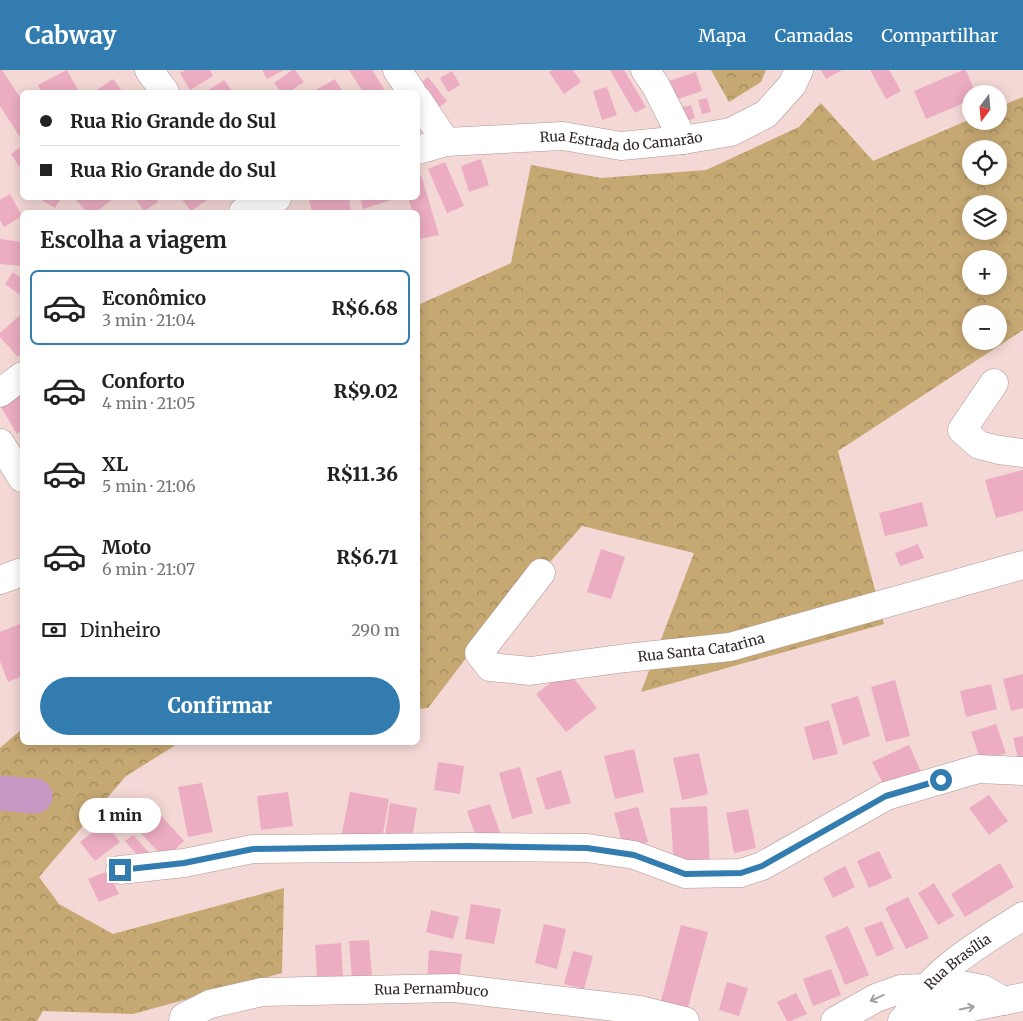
<!DOCTYPE html>
<html lang="pt">
<meta charset="utf-8">
<style>
body{margin:0;font-family:Merriweather,serif;background:#f2f2f2;color:#222;height:100vh;display:flex;flex-direction:column;font-size:19px;white-space:nowrap}
*{box-sizing:border-box;margin:0}
p{font-size:16px;color:#767676}
.icon{flex:none;width:28px;height:28px;fill:none;stroke:currentColor;stroke-width:2;stroke-linecap:round;stroke-linejoin:round}
.map{position:relative;flex:1;overflow:hidden}
.drawer{position:absolute;left:20px;top:140px;width:400px;height:535px;display:flex;flex-direction:column;background:#fff;border-radius:8px;box-shadow:0 2px 12px #0003}
.drawer>*{flex:none}
.hud{position:absolute;left:20px;top:20px;width:400px;height:110px;border-radius:8px;box-shadow:0 2px 12px #0003;display:grid;align-content:center;height:110px;padding:0 20px;background:#fff}
.needle{width:32px;rotate:196deg}
.tools{position:absolute;left:962px;top:15px;display:grid;gap:10px}
.tools a{display:grid;place-items:center;width:45px;height:45px;border-radius:50%;background:#fff;box-shadow:0 2px 12px #0003;font-size:25px}
.end{position:absolute;width:22px;height:22px;margin:-11px;border:6px solid #327cb0;background:#fff;box-shadow:0 0 0 2px #fff}
.from{border-radius:50%}
.bubble{position:absolute;height:35px;border-radius:18px;background:#fff;box-shadow:0 2px 12px #0003;font-size:16px;font-weight:800;line-height:35px;text-align:center}
.hud b{display:flex;align-items:center;gap:18px;height:48px;font-size:19px}
.hud b+b{border-top:1px solid #e0e0e0}
.hud i{width:12px;height:12px;background:#222}
ul{padding:0;list-style:none}
li{display:flex;align-items:center;gap:15px;height:75px;margin:0 10px 8px;padding:0 10px;border:2px solid transparent;border-radius:8px}
li div{flex:1}
li b{display:block;font-size:19px}
li em{font-style:normal;font-weight:800}
li.selected{border-color:#327cb0}
li>.icon{width:45px;height:45px;stroke-width:1.5}
h2{padding:0 20px;font-size:22px;line-height:60px}
.pay{display:flex;align-items:center;gap:12px;height:55px;padding:0 20px;font-size:19px}
.pay p{margin-inline-start:auto}
.action{display:flex;gap:10px;margin-top:auto;padding:10px 20px}
.action a{flex:1;height:58px;border-radius:30px;background:#327cb0;color:#fff;font-size:20px;font-weight:800;line-height:58px;text-align:center}
header{display:flex;align-items:center;gap:30px;box-sizing:border-box;height:70px;padding:0 25px;background:#327cb0;color:#fff}
header strong{font-size:24px}
nav{display:flex;gap:28px;margin-inline-start:auto;font-size:18px}
.map>svg:first-child{display:block}
.forest{fill:url(#forest-crowns);fill-rule:evenodd}
.lines{fill:none;stroke-linecap:round;stroke-linejoin:round}
.river{stroke:#c698c3;stroke-width:35}
.building{fill:#ecacc2}
.minor-casing{stroke:#b09694;stroke-width:29}
.minor{stroke:#fff;stroke-width:28}
.oneway{stroke:#a39f9e}
.route{stroke:#327cb0;stroke-width:6}
.labels{text-anchor:middle;stroke-width:5;stroke-linejoin:round;paint-order:stroke}
.street-label{font-size:14px;fill:#332928;stroke:#fde7e4}
</style>
<header>
<strong>Cabway</strong>
<nav><a>Mapa</a><a>Camadas</a><a>Compartilhar</a></nav>
</header>
<div class="map">
<svg width="1023" height="951" viewBox="0 0 1023 951">
<defs>
<pattern id="forest-crowns" width="20" height="18" patternUnits="userSpaceOnUse" patternTransform="scale(1.25)"><rect width="20" height="18" fill="#c6a872"/><path d="M2 6a3 3 0 1 1 6 0M12 15a3 3 0 1 1 6 0" fill="none" stroke="#a1895e"/></pattern>
</defs>
<rect width="100%" height="100%" fill="#f3d8d5"/>
<g class="forest">
<polygon points="711,0 766,0 761,12 729,32"/>
<path d="M 1023,27 L 1023,260 L 838,381 L 884,554 L 641,622 L 694,483 L 582,456 L 476,575 L 428,638 L 418,639 L 418,235 L 511,193 L 531,95 L 601,108 L 706,100 L 799,57 L 821,33 L 873,91 L 971,49 L 971,51 L 999,51 L 999,37 ZM 971,79 L 999,79 L 999,106 L 971,106 ZM 971,134 L 999,134 L 999,161 L 971,161 ZM 971,189 L 999,189 L 999,216 L 971,216 ZM 971,244 L 999,244 L 999,271 L 971,271 Z"/>
<polygon points="22,659 22,672 179,673 126,706 39,807 59,834 113,864 284,818 282,903 133,944 43,941 37,951 0,951 0,678"/>
</g>
<g class="lines">
<polyline class="river" points="0,723 35,726"/>
</g>
<g class="building">
<polygon points="0,0 2,0 22,30 22,70 0,36"/>
<polygon points="67,0 79,22 42,22 38,15"/>
<polygon points="186,0 210,0 213,6 190,20 180,3"/>
<polygon points="262,0 284,0 267,9"/>
<polygon points="292,0 295,0 304,12 289,22 281,22 274,13"/>
<polygon points="349,0 372,0 384,19 379,22 363,22"/>
<polygon points="552,0 573,0 581,12 564,24 549,2"/>
<polygon points="610,0 624,0 646,37 635,43"/>
<polygon points="821,0 842,0 826,9"/>
<polygon points="870,0 889,0 901,21 886,29"/>
<polygon points="963,0 966,0 976,24 971,24 971,30 926,49 914,21"/>
<polygon points="452,1 460,15 448,22 440,8"/>
<polygon points="696,2 702,21 675,30 669,11"/>
<polygon points="428,7 447,31 436,40 417,16"/>
<polygon points="113,9 123,22 94,22"/>
<polygon points="335,9 343,22 315,22 314,21"/>
<polygon points="224,10 233,22 205,22"/>
<polygon points="607,17 617,45 602,50 593,21"/>
<polygon points="707,28 711,42 702,44 698,30"/>
<polygon points="691,35 695,48 684,52 680,38"/>
<polygon points="22,76 22,101 11,84"/>
<polygon points="481,89 489,115 469,122 461,96"/>
<polygon points="445,92 464,136 447,143 428,99"/>
<polygon points="421,105 439,165 420,169 418,159 418,142 413,142 408,128 418,128 418,106"/>
<polygon points="10,124 22,146 4,157 0,150 0,130"/>
<polygon points="38,128 61,128 55,138"/>
<polygon points="79,128 114,128 96,142 87,142 76,130"/>
<polygon points="135,128 156,128 158,132 144,141"/>
<polygon points="181,128 210,128 191,141"/>
<polygon points="318,128 349,128 351,142 312,142 309,129"/>
<polygon points="360,128 398,128 363,139"/>
<polygon points="0,169 22,172 22,196 0,194"/>
<polygon points="13,202 22,209 22,226 5,214"/>
<polygon points="20,245 22,248 22,282 18,287 0,267 0,263"/>
<polygon points="22,321 22,360 17,364 0,335"/>
<polygon points="1023,400 1023,441 996,448 985,410"/>
<polygon points="922,432 928,456 885,466 879,443"/>
<polygon points="918,474 924,488 900,496 895,483"/>
<polygon points="601,479 625,487 611,529 587,522"/>
<polygon points="22,553 22,606 8,612 0,591 0,562"/>
<polygon points="567,600 597,638 566,662 536,624"/>
<polygon points="1023,604 1023,638 1011,641 1003,609"/>
<polygon points="895,610 910,666 886,672 871,617"/>
<polygon points="991,614 997,639 966,647 960,621"/>
<polygon points="858,626 870,666 843,675 831,634"/>
<polygon points="829,650 838,684 813,690 804,657"/>
<polygon points="996,654 1006,683 981,691 971,662"/>
<polygon points="1023,666 1023,691 1019,692 1013,668"/>
<polygon points="909,675 922,704 886,720 872,692"/>
<polygon points="634,679 644,722 615,729 604,686"/>
<polygon points="699,683 708,724 682,730 673,688"/>
<polygon points="438,692 464,696 460,724 434,720"/>
<polygon points="520,697 533,743 512,749 499,703"/>
<polygon points="561,700 571,733 546,740 536,708"/>
<polygon points="202,713 213,762 188,767 178,717"/>
<polygon points="288,722 293,756 261,760 257,726"/>
<polygon points="350,722 389,729 381,775 341,768"/>
<polygon points="989,725 1008,751 989,765 969,738"/>
<polygon points="390,733 417,738 411,776 384,772"/>
<polygon points="490,734 501,765 478,772 467,741"/>
<polygon points="707,736 710,794 674,796 670,738"/>
<polygon points="638,737 648,772 624,779 614,743"/>
<polygon points="748,739 756,778 734,783 726,743"/>
<polygon points="158,742 184,771 165,789 138,760"/>
<polygon points="105,753 120,772 95,791 80,772"/>
<polygon points="133,765 154,788 146,795 125,771"/>
<polygon points="879,781 892,808 869,818 857,791"/>
<polygon points="1000,793 1014,817 965,847 951,824"/>
<polygon points="845,796 855,817 833,828 823,808"/>
<polygon points="108,801 119,824 99,832 88,809"/>
<polygon points="934,813 954,846 938,855 918,823"/>
<polygon points="908,827 929,868 906,879 885,838"/>
<polygon points="471,834 501,839 494,874 465,869"/>
<polygon points="431,840 459,847 453,869 426,862"/>
<polygon points="882,851 894,879 877,887 864,858"/>
<polygon points="544,854 566,859 557,899 535,893"/>
<polygon points="681,855 708,862 685,949 658,942"/>
<polygon points="848,856 869,905 845,915 825,866"/>
<polygon points="369,870 372,906 352,908 349,871"/>
<polygon points="341,873 343,906 317,907 315,875"/>
<polygon points="429,880 462,884 459,912 427,909"/>
<polygon points="573,881 593,886 584,919 564,914"/>
<polygon points="831,899 841,925 813,936 803,909"/>
<polygon points="727,912 748,918 739,946 719,940"/>
<polygon points="796,923 807,944 791,951 787,951 777,932"/>
</g>
<g class="lines">
<g class="minor-casing">
<g id="minor">
<polyline points="149,0 165,22"/>
<polyline points="397,0 412,22"/>
<polyline points="645,0 656,16 683,70"/>
<polyline points="418,30 446,72"/>
<path id="s1" d="M 418,80 L 446,72 L 563,66 L 621,76 L 683,70 L 731,62 L 766,44 L 792,15 L 799,0"/>
<polyline points="243,142 277,128"/>
<polyline points="994,313 962,360 979,375 999,380 1023,383"/>
<polyline points="0,323 22,306"/>
<polyline points="0,373 22,408"/>
<path id="s2" d="M 541,503 L 479,583 L 490,597 L 530,601 L 626,588 L 730,577 L 1023,495"/>
<polyline points="0,510 22,502"/>
<polyline points="120,800 184,793 253,779 466,777 587,778 634,785 685,804 741,803 762,796 886,726 978,699 1023,701"/>
<path id="s3" d="M 183,951 L 184,947 L 210,934 L 262,922 L 454,918 L 640,940 L 685,951"/>
<polyline points="835,951 876,928 901,919 967,916 983,919 1004,931"/>
<polyline points="902,951 1023,927"/>
<path id="s4" d="M 904,951 C 926,904 980,873 1023,846"/>
</g>
</g>
<use href="#minor" class="minor"/>
</g>
<defs><path id="oneway-shaft" d="M-6 0H5M1.5-3L5.5 0L1.5 3" fill="none" stroke-width="1.6" stroke-linecap="round" stroke-linejoin="round" transform="scale(1.25)"/></defs>
<g class="oneway">
<use href="#oneway-shaft" transform="translate(877 928) rotate(156)"/>
<use href="#oneway-shaft" transform="translate(967 938) rotate(-11)"/>
</g>
<g class="lines">
<polyline class="route" points="120,800 184,793 253,779 466,776 587,778 634,785 685,804 741,803 762,796 886,726 941,710"/>
</g>
<g class="labels">
<g class="street-label">
<text dy="5" stroke="none"><textPath href="#s1" startOffset="205">Rua Estrada do Camarão</textPath></text>
<text dy="5" stroke="none"><textPath href="#s2" startOffset="332">Rua Santa Catarina</textPath></text>
<text dy="5" stroke="none"><textPath href="#s4" startOffset="81">Rua Brasília</textPath></text>
<text dy="5" stroke="none"><textPath href="#s3" startOffset="256">Rua Pernambuco</textPath></text>
</g>
</g>
</svg>
<div class="tools">
<a><svg class="needle" viewBox="-14 -14 28 28"><path d="M0-13l5 13h-10z" fill="#e53935"/><path d="M0 13l5-13h-10z" fill="#767676"/></svg></a>
<a><svg class="icon" aria-label="locate" viewBox="0 0 24 24"><circle cx="12" cy="12" r="6"/><path d="M12 2v4M12 18v4M2 12h4M18 12h4"/></svg></a>
<a><svg class="icon" aria-label="layers" viewBox="0 0 24 24"><path d="M12 4l9 5-9 5-9-5zM3 14l9 5 9-5"/></svg></a>
<a>+</a>
<a>−</a>
</div>
<i class="end from" style="left:941px;top:710px"></i>
<i class="end" style="left:120px;top:800px"></i>
<div class="bubble" style="left:79px;top:728px;width:82px">1 min</div>
<div class="hud">
<b><i class="from"></i>Rua Rio Grande do Sul</b>
<b><i></i>Rua Rio Grande do Sul</b>
</div>
<section class="drawer">
<h2>Escolha a viagem</h2>
<ul>
<li class="selected"><svg class="icon" aria-label="car" viewBox="0 0 24 24"><path d="M5 17H2v-5l4-1 3-4h7l3 4 3 1v5h-3M9 17h6M6 11h13"/><circle cx="7" cy="17" r="2"/><circle cx="17" cy="17" r="2"/></svg><div><b>Econômico</b><p>3 min · 21:04</p></div><em>R$6.68</em></li>
<li><svg class="icon" aria-label="car" viewBox="0 0 24 24"><path d="M5 17H2v-5l4-1 3-4h7l3 4 3 1v5h-3M9 17h6M6 11h13"/><circle cx="7" cy="17" r="2"/><circle cx="17" cy="17" r="2"/></svg><div><b>Conforto</b><p>4 min · 21:05</p></div><em>R$9.02</em></li>
<li><svg class="icon" aria-label="car" viewBox="0 0 24 24"><path d="M5 17H2v-5l4-1 3-4h7l3 4 3 1v5h-3M9 17h6M6 11h13"/><circle cx="7" cy="17" r="2"/><circle cx="17" cy="17" r="2"/></svg><div><b>XL</b><p>5 min · 21:06</p></div><em>R$11.36</em></li>
<li><svg class="icon" aria-label="car" viewBox="0 0 24 24"><path d="M5 17H2v-5l4-1 3-4h7l3 4 3 1v5h-3M9 17h6M6 11h13"/><circle cx="7" cy="17" r="2"/><circle cx="17" cy="17" r="2"/></svg><div><b>Moto</b><p>6 min · 21:07</p></div><em>R$6.71</em></li>
</ul>
<div class="pay"><svg class="icon" aria-label="cash" viewBox="0 0 24 24"><path d="M3 7h18v10H3z"/><circle cx="12" cy="12" r="2"/></svg>Dinheiro<p>290 m</p></div>
<div class="action"><a>Confirmar</a></div>
</section>
</div>
